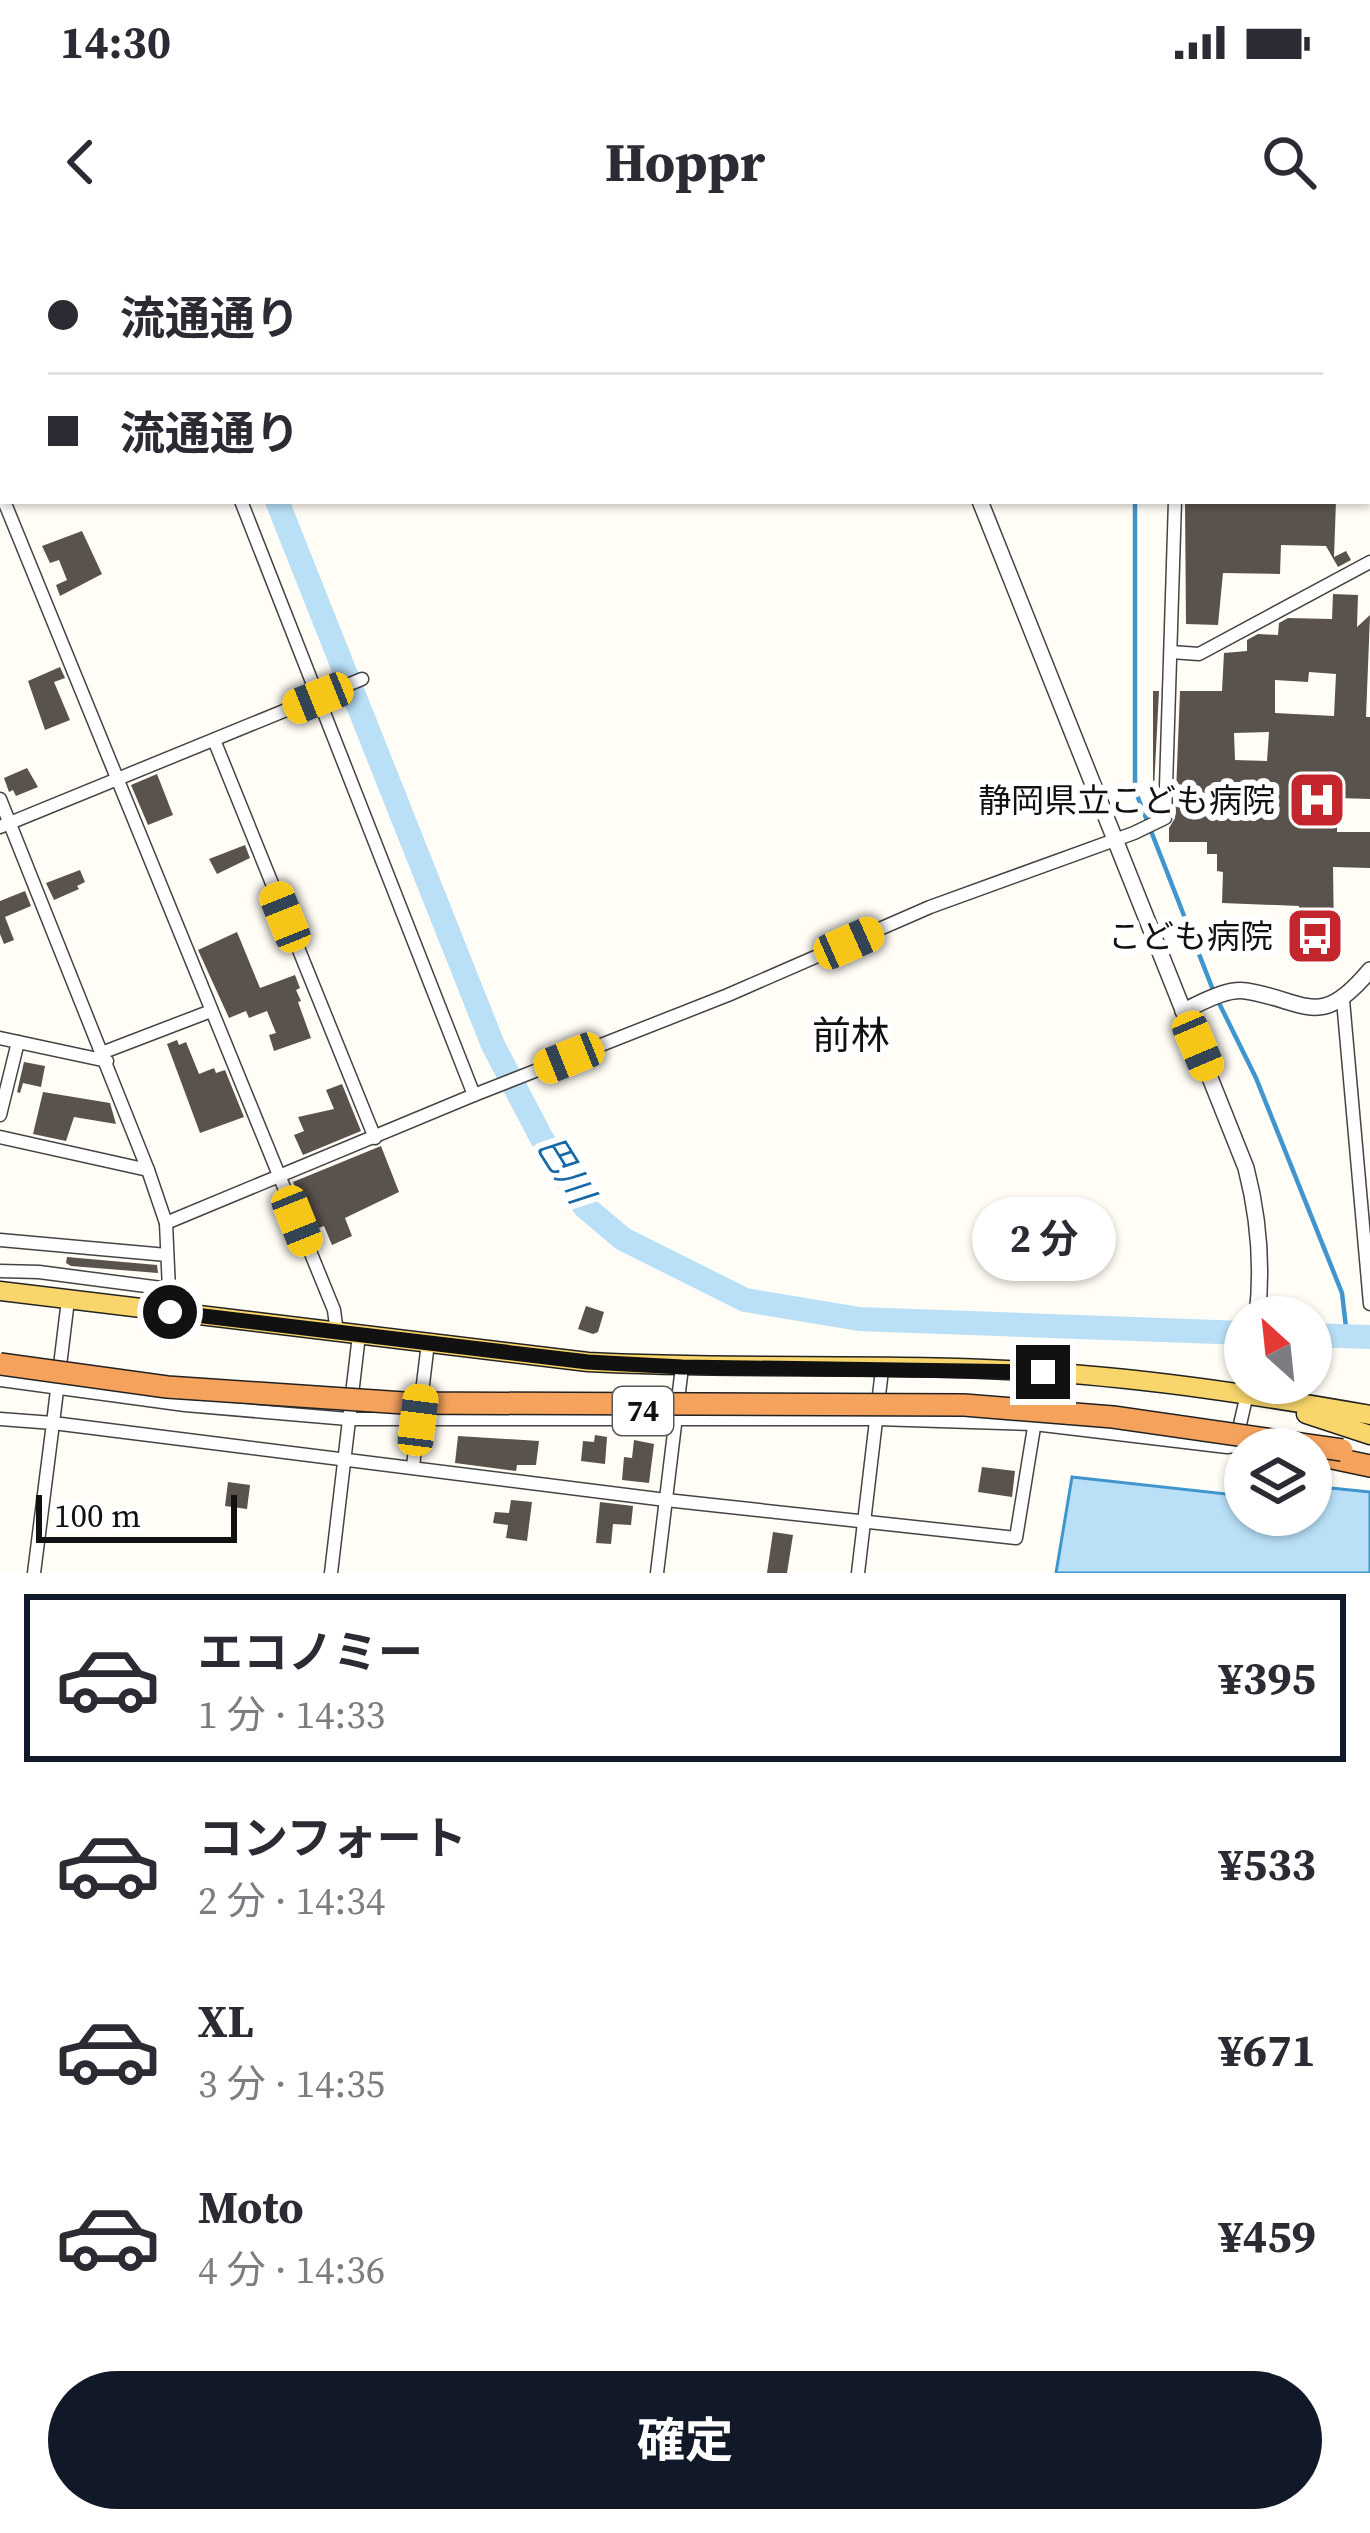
<!DOCTYPE html>
<html lang="ja">
<meta charset="utf-8">
<style>
body{margin:0;font-family:"Source Serif 4","Noto Sans JP",serif;background:#f7f7f7;color:#2b2b33;height:100vh;display:flex;flex-direction:column;font-size:45px;white-space:nowrap}
*{box-sizing:border-box;margin:0}
p{font-size:39px;color:#7c7c81}
.icon{flex:none;width:66px;height:66px;fill:none;stroke:currentColor;stroke-width:2;stroke-linecap:round;stroke-linejoin:round}
.map{position:relative;height:1333px;overflow:hidden}
.side{display:flex;flex-direction:column;background:#fff;flex:1}
.side>*{flex:none}
.banner{position:absolute;left:0px;top:0px;width:1371px;height:264px;box-shadow:0 3px 9px #0004;display:grid;align-content:center;height:264px;padding:0 48px;background:#fff}
.needle{width:78px;rotate:333deg}
.tools{position:absolute;left:1224px;top:1056px;display:grid;gap:24px}
.tools a{display:grid;place-items:center;width:108px;height:108px;border-radius:50%;background:#fff;box-shadow:0 3px 9px #0004;font-size:60px}
.scale{position:absolute;left:36px;bottom:30px;width:201px;box-sizing:border-box;padding-left:12px;border:6px solid #111;border-top:0;font-size:33px;line-height:42px;white-space:nowrap;color:#111;-webkit-text-stroke:9px #fff;paint-order:stroke}
.end{position:absolute;width:54px;height:54px;margin:-27px;border:15px solid #111;background:#fff;box-shadow:0 0 0 6px #fff}
.from{border-radius:50%}
.bubble{position:absolute;height:84px;border-radius:42px;background:#fff;box-shadow:0 3px 9px #0004;font-size:39px;font-weight:700;line-height:84px;text-align:center}
.car{position:absolute;width:36px;height:72px;margin:-36px -18px;border-radius:15px;box-shadow:0 0 9px 3px #0007;background:linear-gradient(#f5c518 24%,#345 0 40%,#f5c518 0 76%,#345 0 86%,#f5c518 0)}
.banner b{display:flex;align-items:center;gap:42px;height:114px;font-size:45px}
.banner b+b{border-top:3px solid #e1e1e2}
.banner i{width:30px;height:30px;background:#2b2b33}
ul{padding:21px 0 0;list-style:none}
li{display:flex;align-items:center;gap:36px;height:168px;margin:0 24px 18px;padding:0 24px;border:6px solid transparent;border-radius:0px}
li div{flex:1}
li b{display:block;font-size:45px}
li em{font-style:normal;font-weight:700}
li.selected{border-color:#111827}
li>.icon{width:108px;height:108px;stroke-width:1.5}
.cta{display:flex;gap:24px;margin-top:auto;padding:24px 48px}
.cta a{flex:1;height:138px;border-radius:72px;background:#111827;color:#fff;font-size:48px;font-weight:700;line-height:138px;text-align:center}
.status{display:flex;justify-content:space-between;align-items:center;height:84px;padding:0 60px;background:#fff;direction:ltr}
.status svg{height:33px;fill:currentColor}
header{display:flex;justify-content:space-between;align-items:center;height:156px;padding:0 48px;background:#fff;font-size:54px;font-weight:700}
.map>svg:first-child{display:block}
.water{fill:#b9e0f7;stroke:#3f96cf;stroke-width:3}
.lines{fill:none;stroke-linecap:round;stroke-linejoin:round}
.stream{stroke:#3f96cf;stroke-width:4.5}
.river{stroke:#b9e0f7;stroke-width:24}
.building{fill:#5a524d;fill-rule:evenodd}
.minor-casing{stroke:#444;stroke-width:15}
.tertiary-casing{stroke:#444;stroke-width:18}
.primary-casing{stroke:#222;stroke-width:21}
.motorway-casing{stroke:#222;stroke-width:24}
.minor{stroke:#fff;stroke-width:12}
.tertiary{stroke:#fff;stroke-width:15}
.primary{stroke:#f9d66b;stroke-width:18}
.motorway{stroke:#f5a25d;stroke-width:21}
.motorway-bridge-casing{stroke:#222;stroke-width:24;stroke-linecap:butt}
.motorway-bridge{stroke:#f5a25d;stroke-width:21}
.route{stroke:#111;stroke-width:15}
.labels{text-anchor:middle;stroke-width:12;stroke-linejoin:round;paint-order:stroke}
.shield{fill:#fff;stroke:#585858;stroke-width:3}
.shield-label{font-size:30px;font-weight:bold;fill:#111}
.poi-label{font-size:33px;fill:#111;stroke:#fff;text-anchor:end}
.water-label{font-size:36px;font-style:italic;fill:#1768a6;stroke:#fff}
.quarter-label{font-size:39px;fill:#111;stroke:#fff}
</style>
<div class="status"><b>14:30</b><svg viewBox="0 0 49 12"><path d="M0 12V9h3v3zM5 12V6h3v6zM10 12V3h3v9zM15 12V0h3v12zM26 1h20v11H26zM47 4h2v5h-2z"/></svg></div>
<header><svg class="icon" aria-label="back" viewBox="0 0 24 24"><path d="M15 5l-7 7 7 7"/></svg>Hoppr<svg class="icon" aria-label="search" viewBox="0 0 24 24"><circle cx="10" cy="10" r="6"/><path d="M15 15l6 6"/></svg></header>
<div class="map">
<svg width="1370" height="1333" viewBox="0 0 1370 1333">
<rect width="100%" height="100%" fill="#fffdf5"/>
<polygon class="water" points="1072,1237 1245,1256 1245,1275 1311,1275 1311,1246 1370,1252 1370,1333 1056,1333"/>
<g class="lines">
<g class="stream">
<polyline points="1070,0 1071,3"/>
<polyline points="1135,261 1135,550 1213,750"/>
<polyline points="1218,761 1256,838 1342,1053 1347,1096"/>
</g>
<g class="river">
<polyline points="164,0 165,3"/>
<polyline points="277,261 493,805 541,897 584,966 623,999 745,1060 859,1079 1245,1093"/>
<polyline points="1311,1095 1370,1097"/>
</g>
</g>
<g class="building">
<polygon points="1185,261 1336,261 1334,317 1346,311 1351,320 1338,327 1326,306 1281,305 1280,334 1223,333 1218,385 1186,384"/>
<polygon points="82,291 102,334 60,356 56,345 67,340 59,320 50,323 42,306"/>
<path d="M 1333,354 L 1358,355 L 1357,387 L 1370,375 L 1366,477 L 1370,477 L 1370,559 L 1338,558 L 1337,592 L 1370,592 L 1370,628 L 1333,627 L 1334,697 L 1298,696 L 1299,666 L 1222,663 L 1223,632 L 1217,631 L 1217,614 L 1207,614 L 1207,602 L 1169,602 L 1169,588 L 1175,578 L 1180,451 L 1222,451 L 1224,413 L 1247,411 L 1247,400 L 1258,394 L 1278,395 L 1279,383 L 1288,378 L 1332,379 ZM 1309,432 L 1336,434 L 1334,476 L 1275,473 L 1275,440 L 1308,442 ZM 1269,492 L 1267,521 L 1235,520 L 1234,493 Z"/>
<polygon points="60,427 65,438 54,442 70,480 45,490 28,441"/>
<polygon points="1153,451 1159,451 1153,568"/>
<polygon points="27,528 38,547 16,556 13,550 9,552 4,538"/>
<polygon points="157,534 173,575 148,585 131,545"/>
<polygon points="245,605 250,618 217,634 209,619"/>
<polygon points="80,630 85,642 77,646 79,649 54,660 46,643"/>
<polygon points="25,651 31,666 5,677 14,700 4,704 0,694 0,661"/>
<polygon points="237,692 260,748 295,735 300,748 296,750 301,761 298,762 311,798 274,811 269,795 276,793 267,771 249,778 246,771 229,778 198,710"/>
<polygon points="177,800 179,805 186,802 199,834 214,828 216,833 225,830 244,877 200,893 167,804"/>
<polygon points="24,822 45,826 41,847 23,843 20,853 17,852"/>
<polygon points="342,844 361,891 303,915 294,895 304,891 298,877 334,869 326,850"/>
<polygon points="43,852 110,863 116,884 74,877 66,901 33,894"/>
<polygon points="381,906 399,952 345,978 352,996 332,1005 324,986 313,990 293,942"/>
<polygon points="67,1017 157,1025 158,1033 71,1026 66,1023"/>
<polygon points="586,1066 604,1072 598,1092 593,1094 578,1089"/>
<polygon points="595,1195 607,1197 605,1224 581,1221 583,1201 594,1202"/>
<polygon points="458,1196 539,1201 536,1225 517,1225 516,1231 455,1223"/>
<polygon points="634,1200 654,1204 649,1243 622,1240 624,1217 632,1218"/>
<polygon points="982,1227 1015,1231 1012,1257 978,1252"/>
<polygon points="228,1242 250,1245 247,1269 225,1266"/>
<polygon points="511,1260 532,1262 527,1301 506,1298 508,1285 493,1283 495,1272 509,1273"/>
<polygon points="600,1262 633,1266 631,1285 613,1284 611,1304 596,1303"/>
<polygon points="773,1292 793,1295 787,1333 767,1333"/>
</g>
<g class="lines">
<g class="minor-casing">
<g id="minor">
<polyline points="132,0 133,3"/>
<polyline points="181,0 182,3"/>
<polyline points="299,3 306,0"/>
<polyline points="0,121 3,120"/>
<polyline points="4,261 334,1070 337,1093"/>
<polyline points="241,261 474,855"/>
<polyline points="1171,412 1199,414 1370,322"/>
<polyline points="214,500 375,898"/>
<polyline points="0,559 148,930 166,983 170,1072"/>
<polyline points="0,587 362,439"/>
<polyline points="1343,760 1370,1064"/>
<polyline points="0,798 107,821"/>
<polyline points="104,812 211,771"/>
<polyline points="0,875 18,802"/>
<polyline points="0,897 148,930"/>
<polyline points="166,983 474,855 728,755 930,667 1134,593 1165,578 1175,261"/>
<polyline points="0,1000 167,1015"/>
<polyline points="0,1031 39,1032 169,1049"/>
<polyline points="68,1060 53,1183 666,1260 1016,1298 1043,1132"/>
<polyline points="0,1140 185,1165 348,1179 877,1179 1034,1184 1227,1207 1235,1206 1247,1154"/>
<polyline points="0,1179 53,1183 34,1333"/>
<polyline points="413,1226 428,1103"/>
<polyline points="331,1333 359,1095"/>
<polyline points="657,1333 682,1127"/>
<polyline points="858,1333 882,1130"/>
</g>
</g>
<g class="tertiary-casing">
<g id="tertiary">
<polyline points="878,0 880,3"/>
<path d="M 980,261 L 1246,928 C 1259,978 1263,1025 1257,1077"/>
<path d="M 1183,771 C 1201,763 1226,748 1246,751 C 1308,761 1319,791 1370,730"/>
</g>
</g>
<g class="primary-casing">
<g id="primary">
<path d="M 0,1051 L 588,1122 C 740,1130 893,1122 1044,1132 C 1154,1139 1262,1156 1370,1175"/>
<polyline points="1306,1174 1370,1195"/>
</g>
</g>
<g class="motorway-casing">
<polyline id="motorway" points="1318,1215 1370,1226"/>
</g>
<use href="#minor" class="minor"/>
<use href="#tertiary" class="tertiary"/>
<use href="#primary" class="primary"/>
<use href="#motorway" class="motorway"/>
<g class="motorway-bridge-casing">
<polyline id="motorway-bridge" points="0,1124 167,1147 404,1163 964,1165 1113,1177 1342,1210"/>
</g>
<use href="#motorway-bridge" class="motorway-bridge"/>
</g>
<g class="lines">
<polyline class="route" points="170,1072 588,1122 682,1127 1043,1132"/>
</g>
<defs>
<g id="hospital-square" transform="scale(3)"><rect x="-9" y="-9" width="18" height="18" rx="4" fill="#c4262e" stroke="#fff"/><path d="M-5-5h3v3.5h4V-5h3V5h-3V1.5h-4V5h-3Z" fill="#fff"/></g>
<g id="bus-square" transform="scale(3)"><rect x="-9" y="-9" width="18" height="18" rx="4" fill="#c4262e" stroke="#fff"/><path d="M-5-6H5V4H4V6H2V4H-2V6H-4V4H-5ZM-3.5-4V0h7V-4ZM-3.5 1.2v1.5H-2V1.2ZM2 1.2v1.5H3.5V1.2Z" fill="#fff"/></g>
</defs>
<g fill-rule="evenodd">
<use href="#hospital-square" x="1317" y="560"/>
<use href="#bus-square" x="1315" y="696"/>
</g>
<g class="labels">
<rect class="shield" x="613" y="1147" width="60" height="48" rx="9"/>
<g class="shield-label">
<text x="643" y="1181">74</text>
</g>
<g class="poi-label">
<text x="1275" y="572">静岡県立こども病院</text>
<text x="1273" y="708">こども病院</text>
</g>
<g class="water-label">
<text transform="translate(566 929) rotate(58)" y="13">巴川</text>
</g>
<g class="quarter-label">
<text x="851" y="809">前林</text>
</g>
</g>
</svg>
<div class="tools">
<a><svg class="needle" viewBox="-14 -14 28 28"><path d="M0-13l5 13h-10z" fill="#e53935"/><path d="M0 13l5-13h-10z" fill="#7c7c81"/></svg></a>
<a><svg class="icon" aria-label="layers" viewBox="0 0 24 24"><path d="M12 4l9 5-9 5-9-5zM3 14l9 5 9-5"/></svg></a>
</div>
<div class="scale">100 m</div>
<i class="end from" style="left:170px;top:1072px"></i>
<i class="end" style="left:1043px;top:1132px"></i>
<div class="bubble" style="left:972px;top:957px;width:144px">2 分</div>
<i class="car" style="left:318px;top:458px;rotate:248deg"></i>
<i class="car" style="left:285px;top:677px;rotate:338deg"></i>
<i class="car" style="left:849px;top:703px;rotate:66deg"></i>
<i class="car" style="left:1198px;top:806px;rotate:157deg"></i>
<i class="car" style="left:569px;top:818px;rotate:248deg"></i>
<i class="car" style="left:297px;top:981px;rotate:158deg"></i>
<i class="car" style="left:418px;top:1180px;rotate:7deg"></i>
<div class="banner">
<b><i class="from"></i>流通通り</b>
<b><i></i>流通通り</b>
</div>
</div>
<section class="side">
<ul>
<li class="selected"><svg class="icon" aria-label="car" viewBox="0 0 24 24"><path d="M5 17H2v-5l4-1 3-4h7l3 4 3 1v5h-3M9 17h6M6 11h13"/><circle cx="7" cy="17" r="2"/><circle cx="17" cy="17" r="2"/></svg><div><b>エコノミー</b><p>1 分 · 14:33</p></div><em>¥395</em></li>
<li><svg class="icon" aria-label="car" viewBox="0 0 24 24"><path d="M5 17H2v-5l4-1 3-4h7l3 4 3 1v5h-3M9 17h6M6 11h13"/><circle cx="7" cy="17" r="2"/><circle cx="17" cy="17" r="2"/></svg><div><b>コンフォート</b><p>2 分 · 14:34</p></div><em>¥533</em></li>
<li><svg class="icon" aria-label="car" viewBox="0 0 24 24"><path d="M5 17H2v-5l4-1 3-4h7l3 4 3 1v5h-3M9 17h6M6 11h13"/><circle cx="7" cy="17" r="2"/><circle cx="17" cy="17" r="2"/></svg><div><b>XL</b><p>3 分 · 14:35</p></div><em>¥671</em></li>
<li><svg class="icon" aria-label="car" viewBox="0 0 24 24"><path d="M5 17H2v-5l4-1 3-4h7l3 4 3 1v5h-3M9 17h6M6 11h13"/><circle cx="7" cy="17" r="2"/><circle cx="17" cy="17" r="2"/></svg><div><b>Moto</b><p>4 分 · 14:36</p></div><em>¥459</em></li>
</ul>
<div class="cta"><a>確定</a></div>
</section>
